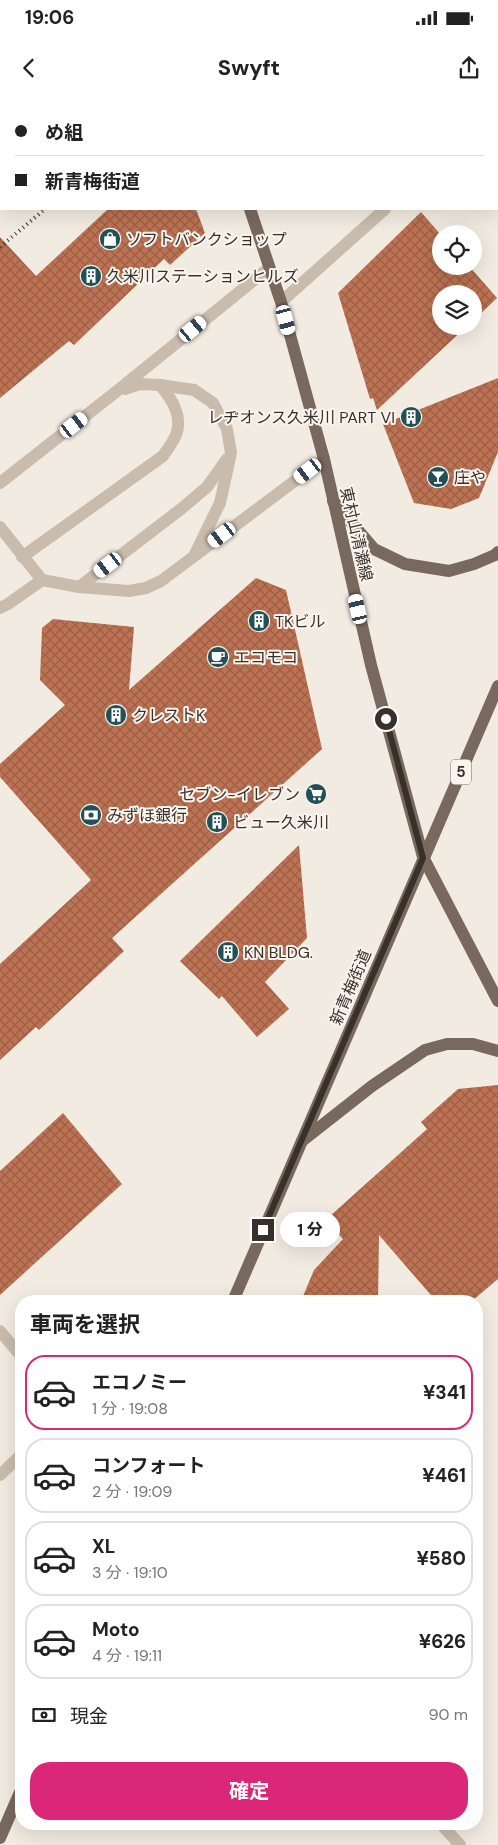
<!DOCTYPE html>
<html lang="ja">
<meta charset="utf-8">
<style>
body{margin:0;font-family:"DM Sans","Noto Sans JP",sans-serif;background:#f6f6f6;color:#222;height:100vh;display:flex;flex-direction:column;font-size:19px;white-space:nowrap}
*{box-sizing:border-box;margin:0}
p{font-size:16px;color:#767676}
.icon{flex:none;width:28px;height:28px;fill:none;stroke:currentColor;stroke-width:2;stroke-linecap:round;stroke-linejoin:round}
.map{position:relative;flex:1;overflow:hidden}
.side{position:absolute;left:15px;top:1195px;width:468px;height:535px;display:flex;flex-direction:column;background:#fff;border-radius:20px;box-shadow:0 5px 20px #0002}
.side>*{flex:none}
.guide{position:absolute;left:0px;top:0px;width:499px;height:110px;box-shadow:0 5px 20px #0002;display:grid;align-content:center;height:110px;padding:0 15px;background:#fff}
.fabs{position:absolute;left:432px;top:125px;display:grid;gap:10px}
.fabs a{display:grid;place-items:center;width:50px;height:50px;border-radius:50%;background:#fff;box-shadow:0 5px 20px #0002;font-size:25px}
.end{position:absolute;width:22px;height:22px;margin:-11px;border:6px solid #38302b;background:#fff;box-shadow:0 0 0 2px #fff}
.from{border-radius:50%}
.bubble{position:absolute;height:35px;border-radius:18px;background:#fff;box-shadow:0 5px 20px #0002;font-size:16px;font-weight:700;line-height:35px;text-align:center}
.car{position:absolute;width:15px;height:30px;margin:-15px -8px;border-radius:6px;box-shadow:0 0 4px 1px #0007;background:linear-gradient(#fff 24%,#345 0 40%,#fff 0 76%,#345 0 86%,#fff 0)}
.guide b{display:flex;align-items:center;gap:18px;height:48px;font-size:19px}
.guide b+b{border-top:1px solid #e0e0e0}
.guide i{width:12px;height:12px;background:#222}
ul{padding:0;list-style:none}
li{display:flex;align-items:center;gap:15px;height:75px;margin:0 10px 8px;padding:0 5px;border:2px solid #e0e0e0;border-radius:20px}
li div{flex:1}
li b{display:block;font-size:19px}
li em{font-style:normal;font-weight:700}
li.on{border-color:#db2777}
li>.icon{width:45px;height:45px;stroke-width:1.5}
h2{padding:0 15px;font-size:22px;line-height:60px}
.pay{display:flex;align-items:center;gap:12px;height:55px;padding:0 15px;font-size:19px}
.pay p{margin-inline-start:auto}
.cta{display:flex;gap:10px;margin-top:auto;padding:10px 15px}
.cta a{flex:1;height:58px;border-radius:20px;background:#db2777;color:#fff;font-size:20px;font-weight:700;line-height:58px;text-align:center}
.status{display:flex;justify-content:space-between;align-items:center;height:35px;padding:0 25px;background:#fff;direction:ltr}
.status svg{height:14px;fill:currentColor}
header{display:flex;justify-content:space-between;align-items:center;height:65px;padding:0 15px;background:#fff;font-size:22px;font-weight:700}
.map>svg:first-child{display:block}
.building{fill:url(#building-cross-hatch)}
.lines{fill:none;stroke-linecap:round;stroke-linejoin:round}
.minor{stroke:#c9bcad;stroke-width:12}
.major{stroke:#79685d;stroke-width:12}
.rail{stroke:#38302b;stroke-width:4;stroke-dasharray:1 4;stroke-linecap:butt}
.route{stroke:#38302b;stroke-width:6}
.labels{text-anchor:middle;stroke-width:4;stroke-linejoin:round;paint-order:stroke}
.shield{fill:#f9f4ed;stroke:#726b65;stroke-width:1}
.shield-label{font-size:15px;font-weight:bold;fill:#38302b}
.poi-label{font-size:16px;fill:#38302b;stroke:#f9f4ed;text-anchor:start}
.street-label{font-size:16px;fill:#38302b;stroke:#f9f4ed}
</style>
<div class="status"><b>19:06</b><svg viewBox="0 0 49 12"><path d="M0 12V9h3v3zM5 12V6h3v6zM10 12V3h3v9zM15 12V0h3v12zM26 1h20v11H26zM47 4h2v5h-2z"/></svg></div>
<header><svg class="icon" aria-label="back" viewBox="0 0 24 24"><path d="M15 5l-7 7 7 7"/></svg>Swyft<svg class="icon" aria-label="share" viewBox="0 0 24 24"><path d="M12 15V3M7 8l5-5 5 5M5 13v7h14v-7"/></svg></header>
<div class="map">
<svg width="498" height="1745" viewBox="0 0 498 1745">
<defs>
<pattern id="building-cross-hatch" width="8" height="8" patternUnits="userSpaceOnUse" patternTransform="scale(1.25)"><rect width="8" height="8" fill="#bd7353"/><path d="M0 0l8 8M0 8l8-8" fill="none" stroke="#9b5f45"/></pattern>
</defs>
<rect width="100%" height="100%" fill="#f2ebe1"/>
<g class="building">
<polygon points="108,109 196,109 205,133 170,165 164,159 74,245 69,241 0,298 0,137 36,176"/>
<polygon points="421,112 441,135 441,166 469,166 497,198 474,220 474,194 441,194 441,226 467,226 377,310 373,298 370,299 338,193"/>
<polygon points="498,278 498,352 479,398 451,409 414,403 383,324"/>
<polygon points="256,478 286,490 322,649 112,838 124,851 39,930 36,927 0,960 0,864 91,780 0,677 0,664 65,605 40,580 42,528 53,519 134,527 129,590"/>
<polygon points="299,745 307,838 265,882 289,909 257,937 222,896 219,899 180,861"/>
<polygon points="498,985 498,1179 472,1201 436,1201 379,1135 378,1201 301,1201 314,1170 343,1139 332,1127 337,1123 330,1116 427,1029 421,1022 458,989"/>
<polygon points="63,1013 122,1084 0,1195 0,1071"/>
</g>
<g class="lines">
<g class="minor">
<polyline points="498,7 498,6"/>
<polyline points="281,202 385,109"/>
<polyline points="125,289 140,284 160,285 194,290 213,303 227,329 231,353 220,403 195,454"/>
<polyline points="0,383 117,291 269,168"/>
<polyline points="0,427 42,480 79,487 129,491 146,488 161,481 324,359"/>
<path d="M 22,457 L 163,356 C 167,350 173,342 176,335 C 183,316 172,299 160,285"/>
<polyline points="79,487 181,409 207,387 227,359"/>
<polyline points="0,508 8,504 42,480"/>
<polyline points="0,1231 21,1256"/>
<polyline points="0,1375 21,1355"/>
<polyline points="441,1724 460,1745"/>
</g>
<g class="major">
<polyline points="215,0 215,1"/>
<polyline points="250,109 281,202 324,359 371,565 423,757 498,901"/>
<polyline points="333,401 374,449 405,464 449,471 474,464 495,455 498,452"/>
<polyline points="302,1041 372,986 425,950 447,944 473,944 498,951"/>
<polyline points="233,1201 498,586"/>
<polyline points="0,1738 21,1690"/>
</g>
<g class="rail">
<polyline points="120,1 122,0"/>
<polyline points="168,1 170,0"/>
<polyline points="0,106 1,105"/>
<polyline points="0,147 45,109"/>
</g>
</g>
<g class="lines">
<polyline class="route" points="263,1130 423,758 386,619"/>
</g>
<defs>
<g id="shop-disc" transform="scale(1.125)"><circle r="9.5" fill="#235057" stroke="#f9f4ed"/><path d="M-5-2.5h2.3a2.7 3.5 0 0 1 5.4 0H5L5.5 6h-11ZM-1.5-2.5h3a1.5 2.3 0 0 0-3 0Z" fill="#fff"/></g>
<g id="building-disc" transform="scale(1.125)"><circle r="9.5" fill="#235057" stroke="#f9f4ed"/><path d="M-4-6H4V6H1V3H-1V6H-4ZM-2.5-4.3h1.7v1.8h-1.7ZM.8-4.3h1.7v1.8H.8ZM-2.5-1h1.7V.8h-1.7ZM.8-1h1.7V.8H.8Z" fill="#fff"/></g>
<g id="bar-disc" transform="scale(1.125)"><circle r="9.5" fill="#235057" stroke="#f9f4ed"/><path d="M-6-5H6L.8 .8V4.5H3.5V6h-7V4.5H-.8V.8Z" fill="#fff"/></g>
<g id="cafe-disc" transform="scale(1.125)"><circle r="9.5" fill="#235057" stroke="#f9f4ed"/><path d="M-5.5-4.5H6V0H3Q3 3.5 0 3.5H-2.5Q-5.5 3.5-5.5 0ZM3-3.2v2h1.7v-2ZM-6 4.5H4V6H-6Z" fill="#fff"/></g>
<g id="supermarket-disc" transform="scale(1.125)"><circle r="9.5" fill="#235057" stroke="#f9f4ed"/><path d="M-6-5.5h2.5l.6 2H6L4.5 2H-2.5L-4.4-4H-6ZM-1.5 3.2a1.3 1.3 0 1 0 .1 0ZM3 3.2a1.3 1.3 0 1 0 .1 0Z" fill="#fff"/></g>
<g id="bank-disc" transform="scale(1.125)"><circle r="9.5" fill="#235057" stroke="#f9f4ed"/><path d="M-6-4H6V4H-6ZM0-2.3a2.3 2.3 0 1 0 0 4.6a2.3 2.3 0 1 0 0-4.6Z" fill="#fff"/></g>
</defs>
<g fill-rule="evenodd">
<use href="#shop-disc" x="110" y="139"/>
<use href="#building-disc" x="91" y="176"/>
<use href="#building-disc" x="411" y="317"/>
<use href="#bar-disc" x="438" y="377"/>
<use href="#building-disc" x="259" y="521"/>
<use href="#cafe-disc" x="218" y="557"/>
<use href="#building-disc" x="116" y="615"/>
<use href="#supermarket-disc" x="316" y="694"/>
<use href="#bank-disc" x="91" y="715"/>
<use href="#building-disc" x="217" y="722"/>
<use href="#building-disc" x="228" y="852"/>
</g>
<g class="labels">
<rect class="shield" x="451" y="659.5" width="20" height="25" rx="4"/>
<g class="shield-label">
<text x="461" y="677">5</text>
</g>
<g class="poi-label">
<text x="126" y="145">ソフトバンクショップ</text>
<text x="107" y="182">久米川ステーションヒルズ</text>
<text x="395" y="323" text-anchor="end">レヂオンス久米川 PART VI</text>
<text x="454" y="383">庄や</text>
<text x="275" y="527">TKビル</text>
<text x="234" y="563">エコモコ</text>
<text x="132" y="621">クレストK</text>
<text x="300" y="700" text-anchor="end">セブン-イレブン</text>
<text x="107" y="721">みずほ銀行</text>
<text x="233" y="728">ビュー久米川</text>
<text x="244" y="858">KN BLDG.</text>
</g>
<g class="street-label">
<text transform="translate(357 434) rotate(77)" y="6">東村山清瀬線</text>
<text transform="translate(350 887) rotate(-67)" y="6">新青梅街道</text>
</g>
</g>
</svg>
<div class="fabs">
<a><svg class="icon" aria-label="locate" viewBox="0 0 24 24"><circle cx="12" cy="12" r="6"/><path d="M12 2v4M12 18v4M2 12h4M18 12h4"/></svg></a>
<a><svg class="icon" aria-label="layers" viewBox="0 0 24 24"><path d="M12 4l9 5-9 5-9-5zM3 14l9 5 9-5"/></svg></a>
</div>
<i class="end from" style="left:386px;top:619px"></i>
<i class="end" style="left:263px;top:1130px"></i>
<div class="bubble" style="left:280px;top:1112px;width:60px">1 分</div>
<i class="car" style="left:286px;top:220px;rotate:165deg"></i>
<i class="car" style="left:193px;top:229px;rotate:50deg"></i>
<i class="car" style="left:74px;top:325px;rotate:52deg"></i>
<i class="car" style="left:308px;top:371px;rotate:233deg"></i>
<i class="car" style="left:222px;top:435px;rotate:233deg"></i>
<i class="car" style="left:108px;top:465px;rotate:233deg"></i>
<i class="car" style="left:358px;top:509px;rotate:347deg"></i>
<div class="guide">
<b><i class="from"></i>め組</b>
<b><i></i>新青梅街道</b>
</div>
<section class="side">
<h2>車両を選択</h2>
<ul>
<li class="on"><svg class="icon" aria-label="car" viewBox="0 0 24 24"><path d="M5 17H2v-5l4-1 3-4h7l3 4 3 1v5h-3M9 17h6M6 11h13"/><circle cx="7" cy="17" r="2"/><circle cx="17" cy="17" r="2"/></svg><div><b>エコノミー</b><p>1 分 · 19:08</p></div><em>¥341</em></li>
<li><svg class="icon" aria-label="car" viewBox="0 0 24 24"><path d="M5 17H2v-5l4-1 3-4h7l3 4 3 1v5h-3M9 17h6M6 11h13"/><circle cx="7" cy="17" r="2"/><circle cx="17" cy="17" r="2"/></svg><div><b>コンフォート</b><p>2 分 · 19:09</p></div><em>¥461</em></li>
<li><svg class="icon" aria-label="car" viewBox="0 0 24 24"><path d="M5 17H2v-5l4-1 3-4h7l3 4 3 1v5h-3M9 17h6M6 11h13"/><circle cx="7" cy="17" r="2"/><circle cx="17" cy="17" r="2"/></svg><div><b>XL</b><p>3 分 · 19:10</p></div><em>¥580</em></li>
<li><svg class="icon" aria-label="car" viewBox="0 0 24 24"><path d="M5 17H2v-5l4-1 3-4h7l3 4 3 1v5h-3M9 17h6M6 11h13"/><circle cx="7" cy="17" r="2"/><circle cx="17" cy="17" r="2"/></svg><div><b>Moto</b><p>4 分 · 19:11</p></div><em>¥626</em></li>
</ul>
<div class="pay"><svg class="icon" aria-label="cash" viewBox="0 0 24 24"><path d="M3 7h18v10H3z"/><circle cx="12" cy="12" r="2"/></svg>現金<p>90 m</p></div>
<div class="cta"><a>確定</a></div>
</section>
</div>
